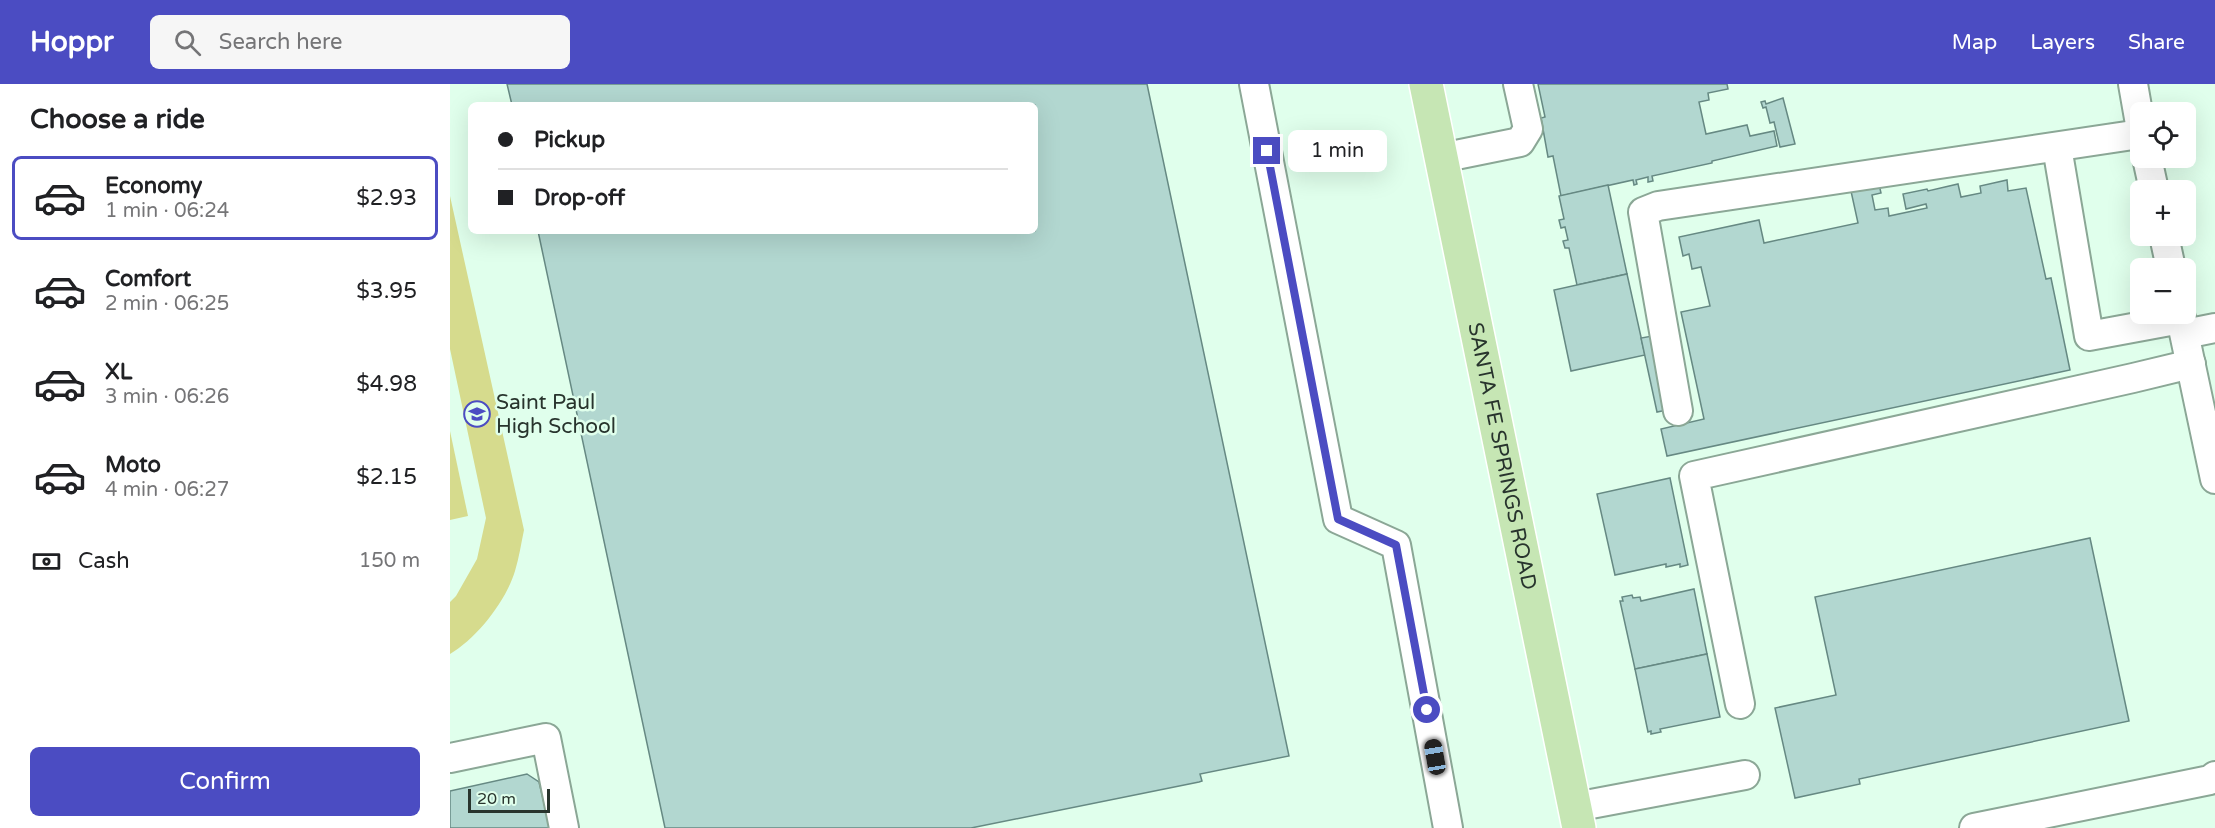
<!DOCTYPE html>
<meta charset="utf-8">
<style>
body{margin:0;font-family:"Varela Round",sans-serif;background:#f6f6f6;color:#202124;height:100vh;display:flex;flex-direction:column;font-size:22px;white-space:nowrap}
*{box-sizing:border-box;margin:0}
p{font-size:20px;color:#757577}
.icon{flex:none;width:33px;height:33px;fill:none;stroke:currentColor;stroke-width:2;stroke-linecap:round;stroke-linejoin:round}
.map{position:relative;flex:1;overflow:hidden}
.side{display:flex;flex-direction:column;background:#fff;width:450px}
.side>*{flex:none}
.hud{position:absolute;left:18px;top:18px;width:570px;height:132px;border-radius:9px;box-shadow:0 6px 24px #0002;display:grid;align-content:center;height:132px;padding:0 30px;background:#fff}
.controls{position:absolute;left:1680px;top:18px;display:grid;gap:12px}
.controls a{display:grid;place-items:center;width:66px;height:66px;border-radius:9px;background:#fff;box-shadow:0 6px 24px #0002;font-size:30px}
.scale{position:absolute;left:18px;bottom:15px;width:82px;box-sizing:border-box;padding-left:6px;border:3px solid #28342d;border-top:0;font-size:16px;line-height:21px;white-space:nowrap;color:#28342d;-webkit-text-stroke:4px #e0ffec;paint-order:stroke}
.end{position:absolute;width:27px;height:27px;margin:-14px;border:8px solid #4b4cc2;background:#fff;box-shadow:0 0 0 3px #fff}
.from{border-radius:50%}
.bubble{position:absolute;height:42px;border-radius:9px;background:#fff;box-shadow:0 6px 24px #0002;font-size:20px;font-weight:600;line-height:42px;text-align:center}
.car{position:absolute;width:18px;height:36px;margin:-18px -9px;border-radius:8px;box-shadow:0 0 4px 2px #0007;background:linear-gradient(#222 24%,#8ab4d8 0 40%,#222 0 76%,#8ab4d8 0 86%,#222 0)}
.hud b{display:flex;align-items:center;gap:21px;height:57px;font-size:22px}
.hud b+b{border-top:2px solid #e0e0e0}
.hud i{width:15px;height:15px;background:#202124}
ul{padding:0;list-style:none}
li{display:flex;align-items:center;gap:18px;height:84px;margin:0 12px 9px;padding:0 18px;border:3px solid transparent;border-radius:9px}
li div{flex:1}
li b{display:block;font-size:22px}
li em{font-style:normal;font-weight:600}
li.on{border-color:#4b4cc2}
li>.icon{width:54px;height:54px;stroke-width:1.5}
h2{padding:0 30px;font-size:27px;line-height:72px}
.pay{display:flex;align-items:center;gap:15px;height:66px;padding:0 30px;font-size:22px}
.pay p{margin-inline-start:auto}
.primary-button{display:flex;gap:12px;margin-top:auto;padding:12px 30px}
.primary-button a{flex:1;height:69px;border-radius:9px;background:#4b4cc2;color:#fff;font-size:24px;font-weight:600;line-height:69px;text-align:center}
header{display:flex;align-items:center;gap:36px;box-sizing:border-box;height:84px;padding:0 30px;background:#4b4cc2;color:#fff}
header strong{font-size:28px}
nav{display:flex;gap:33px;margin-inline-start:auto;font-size:21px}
.search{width:420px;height:54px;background:#f6f6f6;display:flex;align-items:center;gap:15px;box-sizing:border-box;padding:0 21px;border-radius:9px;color:#757577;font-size:22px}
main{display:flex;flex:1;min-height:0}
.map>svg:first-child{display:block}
.green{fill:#d6db8d}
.building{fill:#b2d7d0;stroke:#668983;stroke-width:1.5}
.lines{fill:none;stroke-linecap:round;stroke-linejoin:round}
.minor-casing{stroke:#8ba796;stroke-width:32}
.major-casing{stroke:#fff;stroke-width:36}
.minor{stroke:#fff;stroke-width:28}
.major{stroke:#c6e6b4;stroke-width:33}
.route{stroke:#4b4cc2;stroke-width:8}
.labels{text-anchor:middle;stroke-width:5;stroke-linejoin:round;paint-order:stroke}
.poi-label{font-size:21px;fill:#28342d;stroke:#e0ffec;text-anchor:start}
.street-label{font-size:21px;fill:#28342d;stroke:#e0ffec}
</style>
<header>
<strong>Hoppr</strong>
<div class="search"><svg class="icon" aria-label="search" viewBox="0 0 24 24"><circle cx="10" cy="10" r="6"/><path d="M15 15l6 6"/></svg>Search here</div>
<nav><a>Map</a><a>Layers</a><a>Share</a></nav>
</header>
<main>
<section class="side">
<h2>Choose a ride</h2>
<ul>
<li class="on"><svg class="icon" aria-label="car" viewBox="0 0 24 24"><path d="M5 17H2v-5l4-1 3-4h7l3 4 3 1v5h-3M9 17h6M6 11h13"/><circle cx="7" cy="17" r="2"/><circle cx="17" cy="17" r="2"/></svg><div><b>Economy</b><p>1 min · 06:24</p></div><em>$2.93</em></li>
<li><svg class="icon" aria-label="car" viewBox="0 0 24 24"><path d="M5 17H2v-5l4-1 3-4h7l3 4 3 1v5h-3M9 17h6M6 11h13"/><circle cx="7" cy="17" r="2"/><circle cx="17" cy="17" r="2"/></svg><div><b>Comfort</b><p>2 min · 06:25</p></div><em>$3.95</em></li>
<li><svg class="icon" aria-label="car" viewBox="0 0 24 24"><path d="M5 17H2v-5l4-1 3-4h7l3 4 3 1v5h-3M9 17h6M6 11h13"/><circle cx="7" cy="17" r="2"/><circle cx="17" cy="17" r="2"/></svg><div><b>XL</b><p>3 min · 06:26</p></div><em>$4.98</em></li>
<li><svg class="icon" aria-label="car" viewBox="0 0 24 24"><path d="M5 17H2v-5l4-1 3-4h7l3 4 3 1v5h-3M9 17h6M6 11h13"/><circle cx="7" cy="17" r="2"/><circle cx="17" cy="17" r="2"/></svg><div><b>Moto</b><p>4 min · 06:27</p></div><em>$2.15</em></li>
</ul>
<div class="pay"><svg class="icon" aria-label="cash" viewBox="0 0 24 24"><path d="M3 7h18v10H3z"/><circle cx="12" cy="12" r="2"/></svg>Cash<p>150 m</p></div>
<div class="primary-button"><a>Confirm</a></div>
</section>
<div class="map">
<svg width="1765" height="744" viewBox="0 0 1765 744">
<rect width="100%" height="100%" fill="#e0ffec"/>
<g class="green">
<path d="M 0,112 L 74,446 C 71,460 69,474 65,487 C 56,517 27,554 0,570 L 0,518 L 6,512 L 27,475 L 36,434 L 0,265 Z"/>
<polygon points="0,347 18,432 0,436"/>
</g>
<g class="building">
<polygon points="57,0 697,0 839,672 750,690 752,697 749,698 521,744 215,744 88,147 585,147 585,21 62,21"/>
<polygon points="1088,0 1277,0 1278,5 1258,9 1259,16 1249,18 1256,50 1297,41 1300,52 1324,47 1327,62 1262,77 1262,79 1202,92 1203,97 1198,98 1198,93 1186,96 1187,100 1184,101 1183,96 1111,112 1103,72 1098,73 1091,34 1095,33"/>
<polygon points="1333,14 1345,60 1330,63 1324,38 1320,39 1316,23 1313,24 1311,18 1315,17 1316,20"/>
<polygon points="1427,92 1431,109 1422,111 1425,126 1438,124 1439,132 1477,124 1476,120 1456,125 1453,110 1477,105 1478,107 1508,100 1511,113 1531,109 1530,102 1557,96 1558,107 1576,104 1596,195 1601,194 1620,286 1217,372 1211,345 1254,335 1231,228 1260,222 1251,183 1242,185 1239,170 1233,172 1229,153 1309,136 1314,159 1408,139 1399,98"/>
<polygon points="1158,101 1177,190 1127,201 1119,164 1115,164 1113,157 1118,156 1115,143 1111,144 1109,136 1114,135 1109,112"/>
<polygon points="1177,190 1195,271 1121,287 1104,206"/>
<polygon points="1202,252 1217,326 1207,328 1191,254"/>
<polygon points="1220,394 1238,481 1230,483 1230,480 1216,483 1216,480 1165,491 1147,410"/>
<polygon points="1640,454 1679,637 1409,695 1410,700 1345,714 1325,624 1386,611 1365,513"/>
<polygon points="1244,505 1257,570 1185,585 1170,517 1173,517 1172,513 1182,511 1183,514 1190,513 1191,517"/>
<polygon points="1257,570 1270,633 1210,645 1211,648 1201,650 1201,647 1198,648 1185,585"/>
<polygon points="77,690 89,698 100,744 0,744 0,707"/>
</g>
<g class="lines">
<g class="minor-casing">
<g id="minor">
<polyline points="804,0 888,435 946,461 998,744"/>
<polyline points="1683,0 1690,40"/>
<polyline points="1607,63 1639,252 1731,235"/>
<polyline points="991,74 1070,58 1078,45 1068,0"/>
<polyline points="1697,74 1704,106"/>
<polyline points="1714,152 1721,184"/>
<polyline points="1730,230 1765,395"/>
<polyline points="1735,250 1765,244"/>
<polyline points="1228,327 1193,128 1208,122 1690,50"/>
<polyline points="1290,620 1244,392 1683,294 1741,280"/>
<polyline points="0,674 96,654 114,744"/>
<polyline points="1125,723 1295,691"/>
<polyline points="1524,744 1760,696 1765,692"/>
</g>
</g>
<g class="major-casing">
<g id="major">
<path id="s1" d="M 976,0 L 1129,744"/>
</g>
</g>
<use href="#minor" class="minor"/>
<use href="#major" class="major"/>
</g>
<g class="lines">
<polyline class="route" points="817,67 888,435 946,461 977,626"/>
</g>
<defs>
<g id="school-ring" transform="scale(1.35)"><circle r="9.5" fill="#e0ffec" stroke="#4b4cc2" stroke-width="1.5"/><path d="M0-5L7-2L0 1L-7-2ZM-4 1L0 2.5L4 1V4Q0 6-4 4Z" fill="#4b4cc2"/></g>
</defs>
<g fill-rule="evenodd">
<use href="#school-ring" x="27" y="330"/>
</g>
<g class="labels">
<g class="poi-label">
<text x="46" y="325">Saint Paul<tspan x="46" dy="24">High School</tspan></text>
</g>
<g class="street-label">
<text dy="7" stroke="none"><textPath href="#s1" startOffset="380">SANTA FE SPRINGS ROAD</textPath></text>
</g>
</g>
</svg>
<div class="controls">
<a><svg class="icon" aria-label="locate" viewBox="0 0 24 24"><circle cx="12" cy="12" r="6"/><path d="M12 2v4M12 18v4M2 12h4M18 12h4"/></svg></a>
<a>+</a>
<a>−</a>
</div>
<div class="scale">20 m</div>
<i class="end from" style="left:977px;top:626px"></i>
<i class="end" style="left:817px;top:67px"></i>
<div class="bubble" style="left:838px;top:46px;width:99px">1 min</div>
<i class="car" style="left:985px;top:673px;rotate:350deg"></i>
<div class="hud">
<b><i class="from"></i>Pickup</b>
<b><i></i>Drop-off</b>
</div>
</div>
</main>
